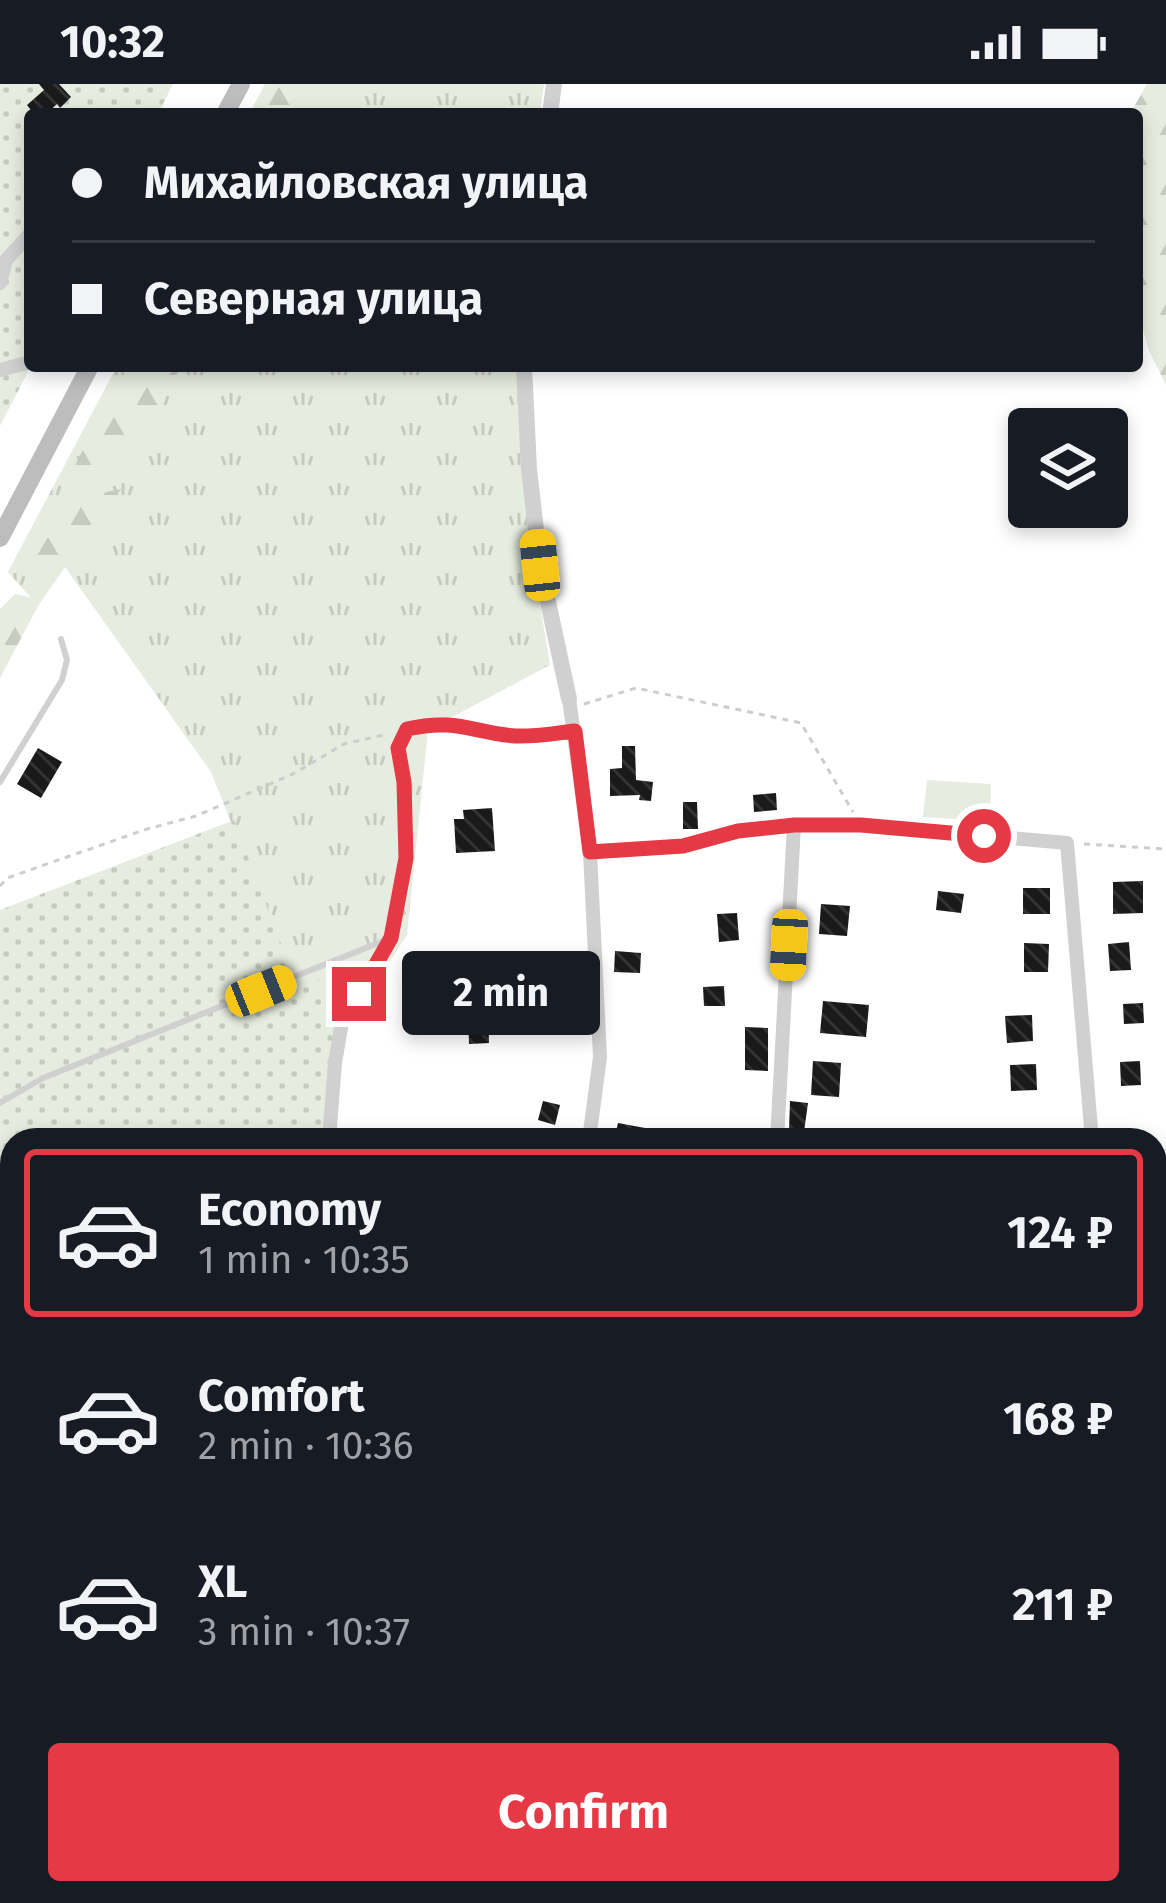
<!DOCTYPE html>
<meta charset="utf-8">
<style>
body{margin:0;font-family:"Fira Sans",sans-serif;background:#242831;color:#f1f3f6;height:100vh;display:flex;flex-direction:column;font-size:45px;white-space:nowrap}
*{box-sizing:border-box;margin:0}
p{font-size:39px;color:#9ea1a6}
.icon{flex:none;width:66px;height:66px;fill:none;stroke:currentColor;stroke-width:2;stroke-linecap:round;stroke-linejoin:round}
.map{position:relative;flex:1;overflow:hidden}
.drawer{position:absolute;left:0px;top:1044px;width:1167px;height:777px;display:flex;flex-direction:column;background:#171b24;border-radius:36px 36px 0 0;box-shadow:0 6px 18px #0003}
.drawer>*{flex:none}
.guide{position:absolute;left:24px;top:24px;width:1119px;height:264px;border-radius:12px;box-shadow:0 6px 18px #0003;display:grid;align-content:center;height:264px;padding:0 48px;background:#171b24}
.buttons{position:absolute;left:1008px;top:324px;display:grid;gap:24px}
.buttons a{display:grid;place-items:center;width:120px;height:120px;border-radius:12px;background:#171b24;box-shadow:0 6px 18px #0003;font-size:60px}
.end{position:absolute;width:54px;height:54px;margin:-27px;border:15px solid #e63946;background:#fff;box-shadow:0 0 0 6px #fff}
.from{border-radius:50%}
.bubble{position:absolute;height:84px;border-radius:12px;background:#171b24;box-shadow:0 6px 18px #0003;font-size:39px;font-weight:700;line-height:84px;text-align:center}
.car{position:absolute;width:36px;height:72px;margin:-36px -18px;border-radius:15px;box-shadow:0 0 9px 3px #0007;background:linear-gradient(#f5c518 24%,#345 0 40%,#f5c518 0 76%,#345 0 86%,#f5c518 0)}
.guide b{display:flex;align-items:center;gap:42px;height:114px;font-size:45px}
.guide b+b{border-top:3px solid #363941}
.guide i{width:30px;height:30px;background:#f1f3f6}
ul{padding:21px 0 0;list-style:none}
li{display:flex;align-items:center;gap:36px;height:168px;margin:0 24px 18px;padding:0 24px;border:6px solid transparent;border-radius:12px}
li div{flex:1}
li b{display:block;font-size:45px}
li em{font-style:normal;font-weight:700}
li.active{border-color:#e63946}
li>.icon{width:108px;height:108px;stroke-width:1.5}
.cta{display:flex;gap:24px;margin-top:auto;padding:24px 48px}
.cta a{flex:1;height:138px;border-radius:12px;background:#e63946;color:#fff;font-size:48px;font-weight:700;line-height:138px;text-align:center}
.status{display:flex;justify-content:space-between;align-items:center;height:84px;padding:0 60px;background:#171b24;direction:ltr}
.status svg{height:33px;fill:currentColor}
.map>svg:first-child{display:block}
.grass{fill:url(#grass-tufts)}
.forest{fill:url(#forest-firs)}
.garden{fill:url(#garden-dots)}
.pitch{fill:#e6ecdf}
.building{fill:url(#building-back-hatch)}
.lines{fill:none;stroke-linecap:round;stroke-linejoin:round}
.path{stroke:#cdcdcd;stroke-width:3;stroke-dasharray:6 6;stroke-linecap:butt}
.service{stroke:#d0d0d0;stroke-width:6}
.minor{stroke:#d0d0d0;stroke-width:14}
.tertiary{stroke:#d0d0d0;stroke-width:16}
.secondary{stroke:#bdbdbd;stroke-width:18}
.route{stroke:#e63946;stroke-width:15}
</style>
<div class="status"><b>10:32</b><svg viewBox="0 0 49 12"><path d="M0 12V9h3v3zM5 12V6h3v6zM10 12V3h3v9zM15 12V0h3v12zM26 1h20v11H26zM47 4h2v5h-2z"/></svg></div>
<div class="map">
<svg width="1166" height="1819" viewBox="0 0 1166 1819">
<defs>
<pattern id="grass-tufts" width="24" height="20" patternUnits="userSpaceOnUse" patternTransform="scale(3)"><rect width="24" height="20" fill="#e6ecdf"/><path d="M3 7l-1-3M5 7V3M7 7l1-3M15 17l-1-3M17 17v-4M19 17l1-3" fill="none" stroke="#c6cbc0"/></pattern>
<pattern id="forest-firs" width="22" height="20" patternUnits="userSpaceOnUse" patternTransform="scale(3)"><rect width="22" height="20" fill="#e6ecdf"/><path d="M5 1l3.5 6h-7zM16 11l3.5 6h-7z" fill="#c6cbc0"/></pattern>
<pattern id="garden-dots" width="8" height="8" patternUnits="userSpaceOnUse" patternTransform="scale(3)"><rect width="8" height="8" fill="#e6ecdf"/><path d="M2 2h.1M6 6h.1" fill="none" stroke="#c6cbc0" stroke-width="1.8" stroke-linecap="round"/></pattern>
<pattern id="building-back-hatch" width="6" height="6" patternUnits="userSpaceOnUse" patternTransform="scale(3)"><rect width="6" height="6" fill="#1a1a1a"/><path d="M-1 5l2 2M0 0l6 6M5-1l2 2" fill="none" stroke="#333"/></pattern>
</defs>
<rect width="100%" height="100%" fill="#fff"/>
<g class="grass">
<polygon points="265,0 544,0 540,30 249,30"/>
<path d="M 117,282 L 519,282 C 519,383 533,481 550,581 L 428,646 L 407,851 L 369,909 L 357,902 L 353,887 L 297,903 L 211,688 L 65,483 L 38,522 L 8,488 Z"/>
</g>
<g class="forest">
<polygon points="277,0 334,0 319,30 261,30"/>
<polygon points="1147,0 1166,0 1166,301 1149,267 1137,224 1137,30 1130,30"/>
<polygon points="127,282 181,282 128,386 64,402"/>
<polygon points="121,405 73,472 57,476 39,494 22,490 64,417"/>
<polygon points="15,510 30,513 38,522 0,594 0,525"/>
</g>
<g class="garden">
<polygon points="0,0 173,0 158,30 30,30 31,282 0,342"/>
<polygon points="234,736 297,902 353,887 357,902 339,934 325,1056 12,1056 12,1282 0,1285 0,826"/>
</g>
<polygon class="pitch" points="927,696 991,700 990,737 923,733"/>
<g class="building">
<polygon points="39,0 59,0 71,13 60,24 57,20 46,30 34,30 27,21 44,6"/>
<polygon points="622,662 635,662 636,696 653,698 651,717 639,716 640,711 610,712 610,685 622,684"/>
<polygon points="38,664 62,678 41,714 17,700"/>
<polygon points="776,709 777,726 754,728 753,711"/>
<polygon points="683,718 697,718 698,745 683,745"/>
<polygon points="492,724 495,767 456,769 454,735 464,735 463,726"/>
<polygon points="1143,797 1143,829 1113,830 1113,798"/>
<rect x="1023" y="804" width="27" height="26"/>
<polygon points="938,807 964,810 961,829 936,826"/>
<polygon points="821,820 850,822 847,852 819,850"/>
<polygon points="737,829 739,856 719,858 717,830"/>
<polygon points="1129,858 1131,886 1110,887 1108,860"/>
<polygon points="1024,859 1049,860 1048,888 1024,888"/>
<polygon points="615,867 641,869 640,889 614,888"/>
<polygon points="539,888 563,890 561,911 537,909"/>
<polygon points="724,902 725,922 704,922 703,903"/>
<polygon points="823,917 869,921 866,953 820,949"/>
<polygon points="1143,919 1144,939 1124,940 1123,920"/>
<polygon points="488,926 489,959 469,960 468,927"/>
<polygon points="1032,931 1033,957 1007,959 1005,932"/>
<polygon points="745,943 768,944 768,987 745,986"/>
<polygon points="813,977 841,979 839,1013 811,1011"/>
<polygon points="1140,977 1141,1001 1121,1002 1120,978"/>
<polygon points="1036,980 1037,1006 1011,1007 1010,981"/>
<polygon points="543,1017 560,1021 555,1041 538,1036"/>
<polygon points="790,1017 808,1019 804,1048 789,1046"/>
<polygon points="618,1039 645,1044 642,1056 614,1056"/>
<polygon points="0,1741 12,1743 12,1798 0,1796"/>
</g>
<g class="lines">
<g class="path">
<polyline points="584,620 636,604 801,639 853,728"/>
<polyline points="1084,760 1166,765"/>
<polyline points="0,802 7,794 147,745 196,732 293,690 344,660 388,650"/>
<polyline points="0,1550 12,1551"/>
</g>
<g class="service">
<polyline points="0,698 62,596 67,576 61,555"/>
<polyline points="0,1019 43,994 383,857"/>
<polyline points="0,1499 9,1472 12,1354"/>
<polyline points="0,1634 12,1635"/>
<polyline points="52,1819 56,1809"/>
</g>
<g class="minor">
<polyline points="0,199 6,176 30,150"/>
<polyline points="0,286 30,278"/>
<polyline points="569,615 590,768 600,973 589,1056"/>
<polyline points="590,768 683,762 738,747 794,741 861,741 1067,759 1092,1056"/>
<path d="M 329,1056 L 335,979 L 342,938 L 391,854 L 406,774 L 404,698 L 398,664 L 407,645 C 455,633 472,648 516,652 C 535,653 556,649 575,648"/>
<polyline points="777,1056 794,741"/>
<polyline points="1155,1234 1166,1233"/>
<polyline points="1155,1523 1166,1636"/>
<polyline points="196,1809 196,1819"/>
<polyline points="390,1809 391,1819"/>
<polyline points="630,1809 632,1819"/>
<polyline points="912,1809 916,1819"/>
<polyline points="1010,1809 1011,1819"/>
<polyline points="549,1819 577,1809"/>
</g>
<g class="tertiary">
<polyline points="550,30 554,0"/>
<polyline points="524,282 529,385 540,481 569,615"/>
</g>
<g class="secondary">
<polyline points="225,30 241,0"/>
<polyline points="0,454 90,282"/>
</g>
</g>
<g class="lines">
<path class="route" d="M 359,910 L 391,854 L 406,774 L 404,698 L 398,664 L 407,645 C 455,634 472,648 515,652 C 535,653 556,649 575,647 L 590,768 L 683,762 L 738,747 L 794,741 L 861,741 L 984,752"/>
</g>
</svg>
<div class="buttons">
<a><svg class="icon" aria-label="layers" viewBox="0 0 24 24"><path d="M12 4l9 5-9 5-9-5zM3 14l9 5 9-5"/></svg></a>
</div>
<i class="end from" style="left:984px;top:752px"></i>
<i class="end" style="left:359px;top:910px"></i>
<div class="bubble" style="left:402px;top:867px;width:198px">2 min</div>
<i class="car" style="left:540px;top:481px;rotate:354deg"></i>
<i class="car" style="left:789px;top:861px;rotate:183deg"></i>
<i class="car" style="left:261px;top:907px;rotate:68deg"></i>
<div class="guide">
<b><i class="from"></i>Михайловская улица</b>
<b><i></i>Северная улица</b>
</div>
<section class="drawer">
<ul>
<li class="active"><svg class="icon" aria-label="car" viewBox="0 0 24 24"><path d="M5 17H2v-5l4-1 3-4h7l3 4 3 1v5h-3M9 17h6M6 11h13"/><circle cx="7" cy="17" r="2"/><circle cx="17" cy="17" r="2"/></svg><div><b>Economy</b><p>1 min · 10:35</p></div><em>124 ₽</em></li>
<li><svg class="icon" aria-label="car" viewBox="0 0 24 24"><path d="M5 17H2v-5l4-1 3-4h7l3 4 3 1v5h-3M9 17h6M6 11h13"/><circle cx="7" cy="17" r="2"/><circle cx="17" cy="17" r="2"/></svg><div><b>Comfort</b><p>2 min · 10:36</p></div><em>168 ₽</em></li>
<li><svg class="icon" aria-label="car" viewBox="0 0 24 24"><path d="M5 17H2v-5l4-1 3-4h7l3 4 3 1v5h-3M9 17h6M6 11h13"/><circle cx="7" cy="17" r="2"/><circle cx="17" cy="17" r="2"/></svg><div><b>XL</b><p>3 min · 10:37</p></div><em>211 ₽</em></li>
</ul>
<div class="cta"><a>Confirm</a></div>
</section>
</div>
